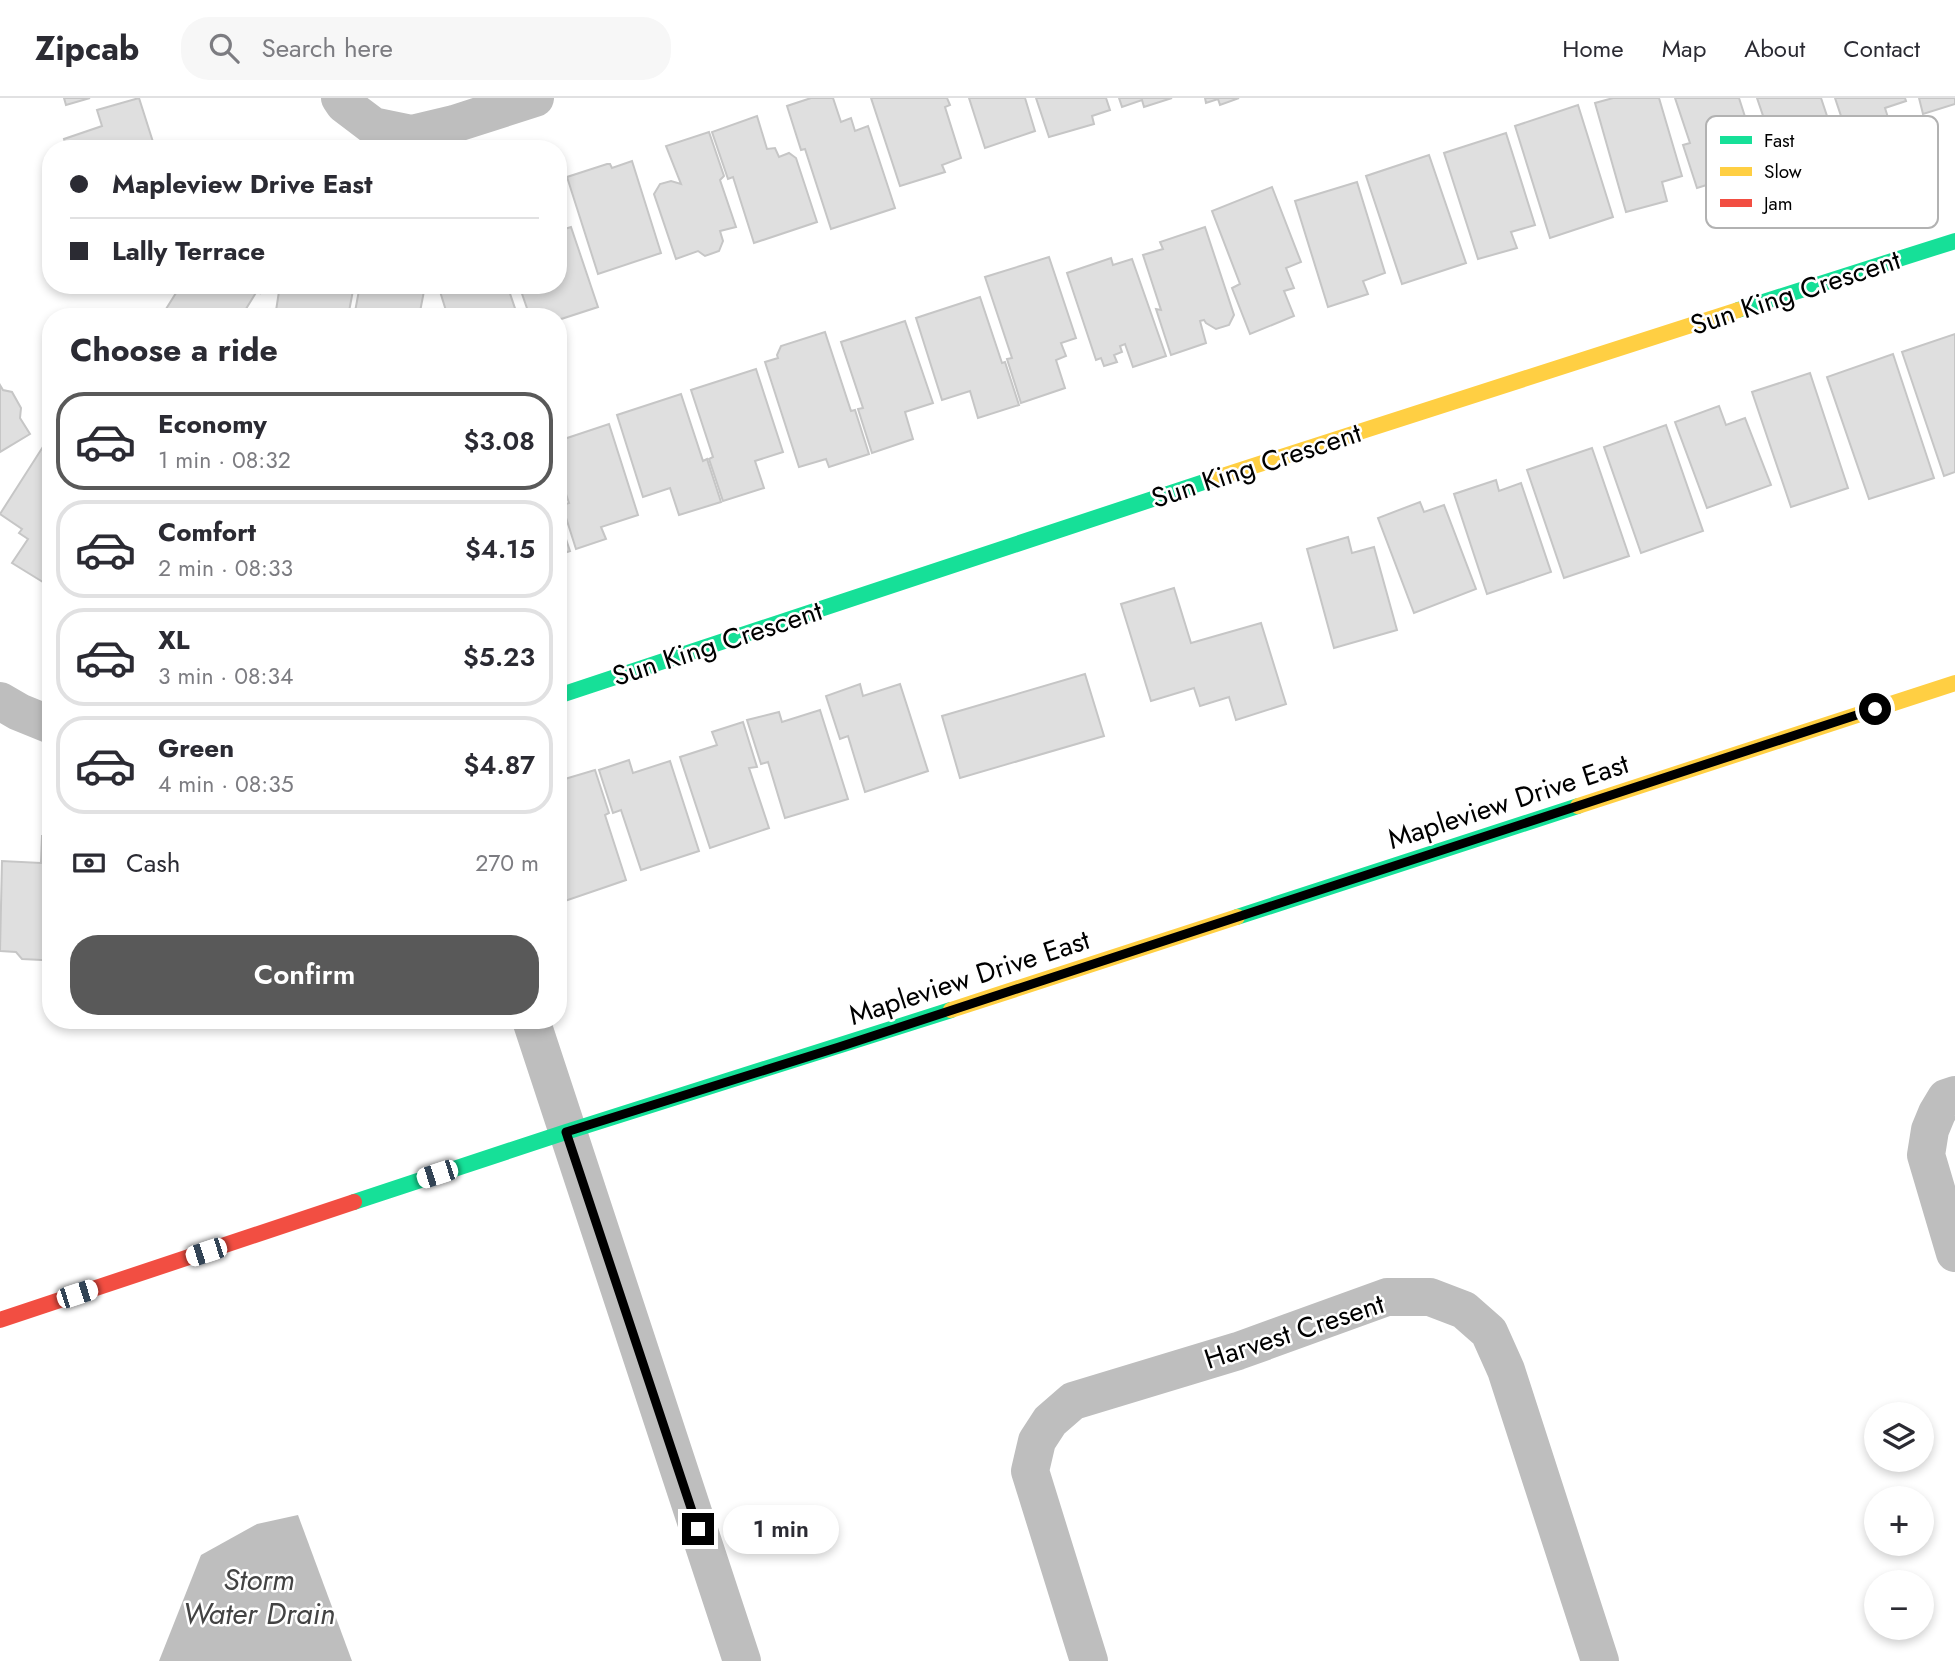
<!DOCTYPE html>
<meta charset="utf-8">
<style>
body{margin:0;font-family:Jost,sans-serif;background:#f7f7f7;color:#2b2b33;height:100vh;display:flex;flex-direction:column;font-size:26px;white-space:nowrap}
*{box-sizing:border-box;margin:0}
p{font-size:23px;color:#7c7c81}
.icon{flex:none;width:38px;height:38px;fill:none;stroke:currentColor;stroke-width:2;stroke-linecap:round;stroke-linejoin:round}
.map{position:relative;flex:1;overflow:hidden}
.sheet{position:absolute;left:42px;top:210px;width:525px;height:721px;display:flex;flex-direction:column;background:#fff;border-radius:28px;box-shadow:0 4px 10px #0003}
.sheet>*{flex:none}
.top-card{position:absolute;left:42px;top:42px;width:525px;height:154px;border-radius:28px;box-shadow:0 4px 10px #0003;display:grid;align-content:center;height:154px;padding:0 28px;background:#fff}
.fabs{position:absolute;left:1864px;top:1304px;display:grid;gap:14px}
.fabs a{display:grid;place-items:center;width:70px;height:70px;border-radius:50%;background:#fff;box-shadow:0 4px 10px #0003;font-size:35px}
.end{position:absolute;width:32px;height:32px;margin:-16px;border:9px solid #000;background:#fff;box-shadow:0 0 0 4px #fff}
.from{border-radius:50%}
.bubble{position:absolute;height:49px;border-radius:24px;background:#fff;box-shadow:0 4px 10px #0003;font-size:23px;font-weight:600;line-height:49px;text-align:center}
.car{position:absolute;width:21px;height:42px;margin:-21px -10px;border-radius:9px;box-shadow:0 0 5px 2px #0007;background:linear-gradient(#fff 24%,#345 0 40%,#fff 0 76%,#345 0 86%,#fff 0)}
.top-card b{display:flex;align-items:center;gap:24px;height:66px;font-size:26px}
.top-card b+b{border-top:2px solid #e1e1e2}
.top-card i{width:18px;height:18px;background:#2b2b33}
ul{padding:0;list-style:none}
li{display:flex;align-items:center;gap:21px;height:98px;margin:0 14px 10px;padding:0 14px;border:4px solid #e1e1e2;border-radius:28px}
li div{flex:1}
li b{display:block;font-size:26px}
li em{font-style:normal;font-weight:600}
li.selected{border-color:#595959}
li>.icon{width:63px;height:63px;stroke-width:1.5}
h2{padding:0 28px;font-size:32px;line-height:84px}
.pay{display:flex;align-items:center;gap:18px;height:77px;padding:0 28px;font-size:26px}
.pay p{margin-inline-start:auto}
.primary-button{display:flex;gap:14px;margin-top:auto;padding:14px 28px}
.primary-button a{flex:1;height:80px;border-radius:28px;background:#595959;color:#fff;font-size:28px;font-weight:600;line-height:80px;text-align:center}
header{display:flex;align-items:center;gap:42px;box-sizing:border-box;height:98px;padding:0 35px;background:#fff;border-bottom:2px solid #e1e1e2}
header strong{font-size:33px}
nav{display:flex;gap:38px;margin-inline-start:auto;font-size:24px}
.search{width:490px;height:63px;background:#f7f7f7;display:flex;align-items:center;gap:18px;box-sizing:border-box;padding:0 24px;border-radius:28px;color:#7c7c81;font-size:26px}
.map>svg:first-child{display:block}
.water{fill:#bebebe}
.building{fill:#dfdfdf;stroke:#c6c6c6;stroke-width:2}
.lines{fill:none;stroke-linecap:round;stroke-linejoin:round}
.street{stroke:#bebebe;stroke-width:38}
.fast{stroke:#16e098;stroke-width:16}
.slow{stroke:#ffcf43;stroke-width:16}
.jam{stroke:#f24e42;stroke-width:16}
.route{stroke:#000;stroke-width:9}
.labels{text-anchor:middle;stroke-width:5;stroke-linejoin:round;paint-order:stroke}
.street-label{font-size:28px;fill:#000;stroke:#fff}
.water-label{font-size:30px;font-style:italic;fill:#434343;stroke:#fff}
.key{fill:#fff;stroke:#b2b2b2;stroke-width:2}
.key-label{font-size:19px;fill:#000}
</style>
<header>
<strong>Zipcab</strong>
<div class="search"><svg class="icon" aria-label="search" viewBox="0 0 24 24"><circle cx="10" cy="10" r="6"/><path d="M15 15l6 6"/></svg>Search here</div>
<nav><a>Home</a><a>Map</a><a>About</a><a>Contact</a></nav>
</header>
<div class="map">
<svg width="1955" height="1563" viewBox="0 0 1955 1563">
<rect width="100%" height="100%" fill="#fff"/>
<polygon class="water" points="298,1417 352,1563 159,1563 201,1457 257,1426"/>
<g class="building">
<polygon points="64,0 90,0 66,7"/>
<polygon points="139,0 153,44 146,47 147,51 67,51 64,41 102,28 97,12"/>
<polygon points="811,0 833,0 841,24 851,20 855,33 868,28 895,110 831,131 805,51 801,52 787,8"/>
<polygon points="871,0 947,0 950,7 945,9 961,60 942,67 945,74 900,88"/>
<polygon points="969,0 1025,0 1035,33 985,50"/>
<polygon points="1036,0 1106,0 1110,12 1092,18 1094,26 1049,39"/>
<polygon points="1119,0 1172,0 1144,9 1142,2 1122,9"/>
<polygon points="1205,0 1239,0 1220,7 1218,1 1206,5"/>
<polygon points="1613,0 1659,0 1682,78 1662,84 1667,103 1626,114 1595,5"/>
<polygon points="1675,0 1739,0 1756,53 1734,60 1739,77 1697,90 1683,47 1690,45"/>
<polygon points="1757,0 1821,0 1836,45 1779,65"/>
<polygon points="1835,0 1905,0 1906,3 1885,10 1890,26 1848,39"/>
<polygon points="1919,0 1955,0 1955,6 1923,16"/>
<polygon points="1578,7 1613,119 1550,140 1515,28"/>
<polygon points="757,18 767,51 775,50 779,59 789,55 796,60 817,124 754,145 733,79 728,81 712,34"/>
<polygon points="709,34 724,78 720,82 736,129 720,133 723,143 719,153 705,158 698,153 676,161 654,96 660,86 671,83 681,86 666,48"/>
<polygon points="1506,35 1535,127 1511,134 1517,150 1478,161 1444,55"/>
<polygon points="1429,57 1466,165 1402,186 1366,78"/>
<polygon points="632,63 661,155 598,176 567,79 607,66 610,66 612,70"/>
<polygon points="1357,84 1385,175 1363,183 1368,196 1328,209 1295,103"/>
<polygon points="1272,89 1301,164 1286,170 1294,190 1284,193 1294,218 1250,236 1232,190 1240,186 1212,113"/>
<polygon points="571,129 598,209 558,222 558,219 530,219 519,187 558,187 558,133"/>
<polygon points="1205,129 1234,217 1229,227 1216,231 1206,225 1204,222 1200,223 1206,245 1171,257 1156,211 1161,212 1143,157 1163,151 1160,144"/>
<polygon points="1049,159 1076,240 1061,245 1066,258 1056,262 1065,290 1021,305 1007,261 1012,260 985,179"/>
<polygon points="1111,160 1113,167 1132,161 1166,258 1133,269 1125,246 1120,248 1122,254 1114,257 1117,264 1104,268 1101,260 1096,262 1067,175"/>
<polygon points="131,187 145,187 136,194"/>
<polygon points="181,187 265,187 260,195 257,193 241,219 161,219"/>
<polygon points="280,187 310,187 310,191 315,192 315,187 354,187 348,219 275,219"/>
<polygon points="360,187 405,187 405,190 424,193 419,219 354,219"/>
<polygon points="438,187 507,187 518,219 448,219"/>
<polygon points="980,199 1002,265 1005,264 1019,307 978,320 970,293 942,302 916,220"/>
<polygon points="905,223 933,305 905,314 913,341 872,355 858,311 863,310 841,244"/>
<polygon points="825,234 851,313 855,312 869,356 829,369 826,361 799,369 765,264 778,260 777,257 781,248"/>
<polygon points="1955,236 1955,374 1944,378 1902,254"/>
<polygon points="1893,256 1934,380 1869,401 1827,279"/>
<polygon points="756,271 783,354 755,363 764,390 723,403 709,361 713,359 691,292"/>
<polygon points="1810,275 1848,390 1791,409 1752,294"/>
<polygon points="0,287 3,292 12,294 21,310 20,320 30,336 0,354"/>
<polygon points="681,296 703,363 707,361 721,404 679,417 670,390 643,399 617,317"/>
<polygon points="1719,308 1726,327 1745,320 1771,387 1707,410 1675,324"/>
<polygon points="609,326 638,417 601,429 606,441 576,451 562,407 569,405 558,372 558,343"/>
<polygon points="1666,327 1703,433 1641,455 1604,349"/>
<polygon points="46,344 51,347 51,489 12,465 28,441 19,435 22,431 0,416"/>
<polygon points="1592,350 1629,458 1564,480 1527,372"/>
<polygon points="1496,382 1499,393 1521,385 1551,474 1487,496 1454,396"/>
<polygon points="1420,404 1424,414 1444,407 1476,491 1414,515 1378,420"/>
<polygon points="558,417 570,453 558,457"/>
<polygon points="1348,439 1352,455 1374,449 1397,532 1334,550 1307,451"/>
<polygon points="1174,490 1191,545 1261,525 1286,606 1236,622 1229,599 1200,608 1194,590 1151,603 1121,506"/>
<polygon points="1085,576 1104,638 960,680 942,618"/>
<polygon points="860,586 863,598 900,586 928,673 865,694 848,638 840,641 826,598"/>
<polygon points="820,612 848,701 785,720 768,664 761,666 747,622 779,614 782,624"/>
<polygon points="743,624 757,669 749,670 769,730 710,750 680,659 717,647 712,634"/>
<polygon points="629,662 633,675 670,663 699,753 641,772 621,712 613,715 599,672"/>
<polygon points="595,672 609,715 605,717 626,782 562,804 558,792 558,714 562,712 558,701 558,683"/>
<polygon points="42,738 51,738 51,856 42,862 22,861 16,854 0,853 2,763 41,765"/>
</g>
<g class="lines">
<g class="street">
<polyline points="340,0 344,6 373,28 412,36 454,26 535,0"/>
<polyline points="0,603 19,614 51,627"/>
<polyline points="531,922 742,1563"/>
<polyline points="1955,997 1946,1000 1937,1015 1930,1032 1926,1057 1955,1155"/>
<polyline points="1089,1563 1030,1373 1037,1343 1050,1323 1073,1303 1238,1253 1387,1199 1430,1199 1464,1212 1489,1234 1506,1272 1600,1563"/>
</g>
<g class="fast">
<polyline points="1738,212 1955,143"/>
<polyline points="558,598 1216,380"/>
<polyline points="1237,819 1578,708"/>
<polyline points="354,1104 566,1034 951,912"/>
</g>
<g class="slow">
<polyline points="1216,380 1738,212"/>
<polyline points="1578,708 1955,585"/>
<polyline points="951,912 1237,819"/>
</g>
<polyline class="jam" points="0,1222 354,1104"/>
</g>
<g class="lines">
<polyline class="route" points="698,1431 566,1034 839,949 1875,611"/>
</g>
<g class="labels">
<g class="street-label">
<text transform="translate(1795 194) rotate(-18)" y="10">Sun King Crescent</text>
<text transform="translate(1256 367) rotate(-18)" y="10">Sun King Crescent</text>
<text transform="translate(717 545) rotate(-18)" y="10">Sun King Crescent</text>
<text transform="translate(1508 703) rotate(-18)" y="10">Mapleview Drive East</text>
<text transform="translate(969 879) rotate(-18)" y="10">Mapleview Drive East</text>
<text transform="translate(1294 1233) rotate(-18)" y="10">Harvest Cresent</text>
</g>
<g class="water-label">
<text x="259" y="1492">Storm<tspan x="259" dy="34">Water Drain</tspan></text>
</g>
</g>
<rect x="1706" y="18" width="232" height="112" rx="10" class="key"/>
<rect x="1720" y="38" width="32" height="8" fill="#16e098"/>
<rect x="1720" y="69" width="32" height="9" fill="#ffcf43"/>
<rect x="1720" y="101" width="32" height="8" fill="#f24e42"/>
<g class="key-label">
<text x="1764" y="49">Fast</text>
<text x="1764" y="80">Slow</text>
<text x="1764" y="112">Jam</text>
</g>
</svg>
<div class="fabs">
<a><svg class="icon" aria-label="layers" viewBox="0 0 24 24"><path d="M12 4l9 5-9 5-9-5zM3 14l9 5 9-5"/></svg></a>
<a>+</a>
<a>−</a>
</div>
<i class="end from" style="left:1875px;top:611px"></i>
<i class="end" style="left:698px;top:1431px"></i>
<div class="bubble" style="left:723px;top:1407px;width:116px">1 min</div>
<i class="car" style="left:437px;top:1076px;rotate:252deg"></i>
<i class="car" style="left:206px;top:1154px;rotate:252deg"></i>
<i class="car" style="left:77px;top:1196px;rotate:72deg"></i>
<div class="top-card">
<b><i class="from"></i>Mapleview Drive East</b>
<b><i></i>Lally Terrace</b>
</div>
<section class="sheet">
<h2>Choose a ride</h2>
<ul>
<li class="selected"><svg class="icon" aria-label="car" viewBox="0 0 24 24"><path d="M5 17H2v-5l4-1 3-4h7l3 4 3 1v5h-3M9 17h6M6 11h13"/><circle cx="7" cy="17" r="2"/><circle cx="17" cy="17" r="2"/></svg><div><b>Economy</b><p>1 min · 08:32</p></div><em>$3.08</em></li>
<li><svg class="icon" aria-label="car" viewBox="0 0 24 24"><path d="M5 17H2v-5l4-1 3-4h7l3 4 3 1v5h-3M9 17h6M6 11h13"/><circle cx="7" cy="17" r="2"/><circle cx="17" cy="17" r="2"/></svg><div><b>Comfort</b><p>2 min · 08:33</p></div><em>$4.15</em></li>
<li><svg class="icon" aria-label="car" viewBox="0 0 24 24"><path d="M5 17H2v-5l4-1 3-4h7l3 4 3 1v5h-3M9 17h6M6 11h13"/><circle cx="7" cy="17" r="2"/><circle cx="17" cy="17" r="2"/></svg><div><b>XL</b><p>3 min · 08:34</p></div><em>$5.23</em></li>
<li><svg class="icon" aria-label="car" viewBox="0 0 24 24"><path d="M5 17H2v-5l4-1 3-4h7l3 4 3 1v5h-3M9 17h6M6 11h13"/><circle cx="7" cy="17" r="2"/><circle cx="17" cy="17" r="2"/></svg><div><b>Green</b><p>4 min · 08:35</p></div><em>$4.87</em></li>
</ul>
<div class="pay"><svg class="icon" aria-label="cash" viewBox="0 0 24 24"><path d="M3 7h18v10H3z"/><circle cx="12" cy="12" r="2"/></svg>Cash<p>270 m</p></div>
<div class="primary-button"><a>Confirm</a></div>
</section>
</div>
